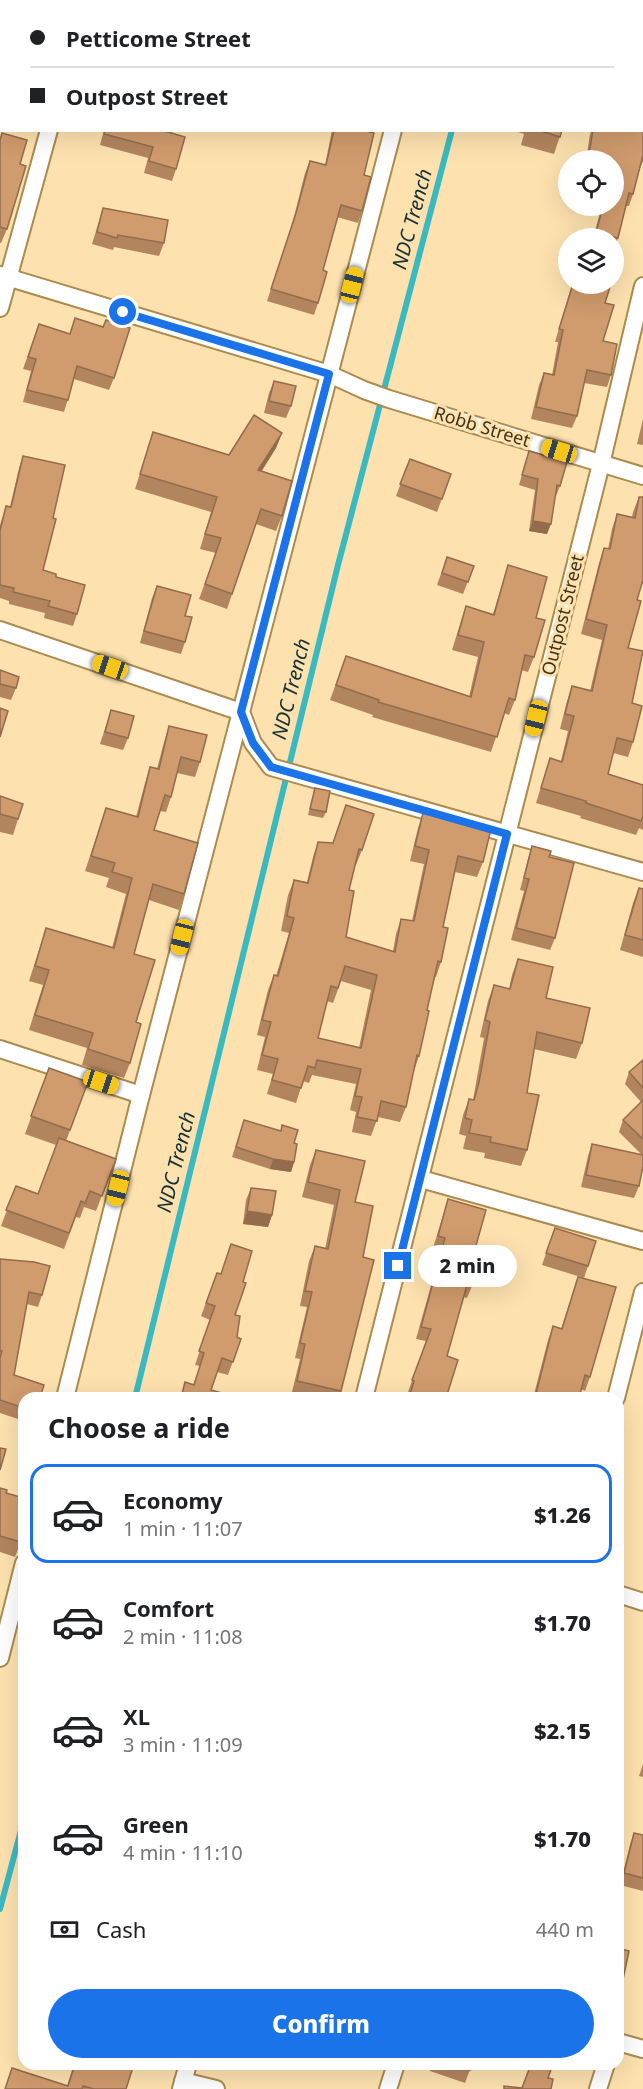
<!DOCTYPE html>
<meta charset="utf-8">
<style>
body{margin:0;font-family:"Noto Sans",sans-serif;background:#f2f2f2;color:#202124;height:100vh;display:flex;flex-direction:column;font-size:22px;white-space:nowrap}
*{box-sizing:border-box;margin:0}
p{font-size:20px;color:#757577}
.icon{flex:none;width:33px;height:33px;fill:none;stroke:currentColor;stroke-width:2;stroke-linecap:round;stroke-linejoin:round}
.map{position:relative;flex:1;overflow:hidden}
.details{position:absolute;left:18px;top:1392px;width:606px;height:678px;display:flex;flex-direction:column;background:#fff;border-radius:18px;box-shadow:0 6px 24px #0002}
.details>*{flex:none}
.top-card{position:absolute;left:0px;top:0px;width:644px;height:132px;box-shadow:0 6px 24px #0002;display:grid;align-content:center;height:132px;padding:0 30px;background:#fff}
.buttons{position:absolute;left:558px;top:150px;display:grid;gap:12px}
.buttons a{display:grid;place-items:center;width:66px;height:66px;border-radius:50%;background:#fff;box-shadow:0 6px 24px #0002;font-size:30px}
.end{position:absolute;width:27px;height:27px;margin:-14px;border:8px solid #1a73e8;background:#fff;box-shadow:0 0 0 3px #fff}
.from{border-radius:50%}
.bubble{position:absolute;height:42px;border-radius:21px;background:#fff;box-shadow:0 6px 24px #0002;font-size:20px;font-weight:800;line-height:42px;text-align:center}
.car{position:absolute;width:18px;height:36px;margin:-18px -9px;border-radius:8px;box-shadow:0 0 4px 2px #0007;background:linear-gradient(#f5c518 24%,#345 0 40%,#f5c518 0 76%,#345 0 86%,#f5c518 0)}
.top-card b{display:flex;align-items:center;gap:21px;height:57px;font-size:22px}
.top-card b+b{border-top:2px solid #e0e0e0}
.top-card i{width:15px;height:15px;background:#202124}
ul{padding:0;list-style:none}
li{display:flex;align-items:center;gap:18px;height:99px;margin:0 12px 9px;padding:0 18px;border:3px solid transparent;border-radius:18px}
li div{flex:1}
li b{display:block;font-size:22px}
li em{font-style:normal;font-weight:800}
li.on{border-color:#1a73e8}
li>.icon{width:54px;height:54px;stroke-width:1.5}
h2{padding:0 30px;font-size:27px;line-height:72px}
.pay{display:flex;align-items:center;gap:15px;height:66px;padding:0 30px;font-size:22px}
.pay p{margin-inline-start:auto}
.cta{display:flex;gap:12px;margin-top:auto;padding:12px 30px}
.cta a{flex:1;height:69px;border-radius:36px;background:#1a73e8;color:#fff;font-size:24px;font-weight:800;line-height:69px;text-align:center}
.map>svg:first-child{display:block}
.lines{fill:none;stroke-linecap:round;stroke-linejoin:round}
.stream{stroke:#3bb9c1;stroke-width:6}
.street-casing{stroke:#ac8b4f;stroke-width:20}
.street{stroke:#fff;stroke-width:16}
.wall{fill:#b3855e;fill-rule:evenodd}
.shaded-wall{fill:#926c4c}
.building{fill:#d09b6d;stroke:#926c4c;stroke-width:1.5;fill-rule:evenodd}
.route{stroke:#1a73e8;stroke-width:8}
.labels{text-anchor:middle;stroke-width:6;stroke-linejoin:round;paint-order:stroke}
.street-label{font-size:18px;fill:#41331a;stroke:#fde1af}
.water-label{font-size:20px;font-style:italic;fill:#163133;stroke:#fde1af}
</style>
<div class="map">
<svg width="643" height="2089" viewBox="0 0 643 2089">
<rect width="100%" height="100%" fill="#fde1af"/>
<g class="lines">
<g class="stream">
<polyline points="485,2 485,0"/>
<polyline points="135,1398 338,565 452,130"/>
<polyline points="0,1909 24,1819"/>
</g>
<g class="street-casing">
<g id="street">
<polyline points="85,2 85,0"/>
<polyline points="427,2 427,0"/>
<polyline points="0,6 2,6"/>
<polyline points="0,275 329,374 364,390 389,399 643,476"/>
<polyline points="0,308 49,130"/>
<polyline points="0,630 241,712 253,743 271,767 643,872"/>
<polyline points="0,1049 141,1095"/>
<polyline points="421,1179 643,1241"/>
<polyline points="65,1398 141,1095 393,130"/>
<polyline points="364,1398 601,464 643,286"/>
<polyline points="616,1398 643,1292"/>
<polyline points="618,1594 643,1602"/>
<polyline points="0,1658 24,1563"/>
<polyline points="618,2042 643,2049"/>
<polyline points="183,2081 216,2089"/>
<polyline points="181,2089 188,2064"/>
<polyline points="388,2089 396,2064"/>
<polyline points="598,2089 606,2064"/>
</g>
</g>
<use href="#street" class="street"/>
</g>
<g class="wall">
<polygon points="636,0 643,0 643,7 642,7 642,2 636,2"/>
<polygon points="643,89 643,161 640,168 633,194 629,206 626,206 618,238 614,250 614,238 593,238 601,209 587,206 614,206 614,160 586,160 590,134 592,130 642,130"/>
<polygon points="104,130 161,130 176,169 172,181 144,173 148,158 100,145"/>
<polygon points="332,130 362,130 364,175 362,211 358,223 337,217 323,270 318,303 314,315 267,301 292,225 305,173 310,161 325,165"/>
<polygon points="512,130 562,130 554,154 521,145 524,134"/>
<polygon points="0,139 20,164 7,229 1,243 0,243"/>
<polygon points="568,188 568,201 565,200"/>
<polygon points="103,208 164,243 159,256 114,247 113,250 92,244"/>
<polygon points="572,284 611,284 605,303 603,341 611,375 607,387 584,383 577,416 572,428 531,419 539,385 544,373 552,375 558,342 555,342"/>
<polygon points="39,324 114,378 109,390 74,379 64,412 23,402 31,371 23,369"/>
<polygon points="274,381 291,406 286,418 264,413 269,393"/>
<polygon points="643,419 643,445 637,444"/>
<polygon points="153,432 229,455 282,433 276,448 261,471 282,516 276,531 256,524 227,609 199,599 216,553 200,549 211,512 135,489"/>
<polygon points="529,451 560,486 556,496 555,496 547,534 529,531 535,490 519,485"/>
<polygon points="23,456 53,518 43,570 56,577 77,614 73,626 44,618 45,613 9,604 9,601 0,598 0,525 6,506 10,507 19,468"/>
<polygon points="410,459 451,474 437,512 396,496"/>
<polygon points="639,497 637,600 628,648 633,742 628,757 613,753 608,774 643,785 643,830 639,828 636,835 580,818 581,816 536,803 550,758 561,761 568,731 560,729 567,701 572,686 590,691 602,640 581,634 599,563 604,548 608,549 612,529 617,514 632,517 633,512"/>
<polygon points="447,557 474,566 463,594 437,585"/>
<polygon points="508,565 536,618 534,657 528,672 521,670 515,700 509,715 504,713 491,752 372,717 373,715 330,700 346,656 469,697 478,657 452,650 461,621 466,606 493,614"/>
<polygon points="157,586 185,616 185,642 181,654 140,643 152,598"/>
<polygon points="0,670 16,688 11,700 0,697"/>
<polygon points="111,710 128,738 123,750 100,744"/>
<polygon points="169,726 200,762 195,777 177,773 171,797 166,812 160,811 154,830 184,894 179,910 149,900 134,954 136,1022 130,1063 124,1078 82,1065 87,1048 29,1030 43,985 29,981 46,928 112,948 126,894 106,887 109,878 85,871 106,808 136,817 145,783 150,767 157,769 164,742"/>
<polygon points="315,788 326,812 323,818 308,815"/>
<polygon points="0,796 18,819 13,835 0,832"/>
<path d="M 346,805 L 362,850 L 356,865 L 355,864 L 349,890 L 346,937 L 393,951 L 396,934 L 401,919 L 412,921 L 424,864 L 410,861 L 418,828 L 423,813 L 483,862 L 477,877 L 455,872 L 443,927 L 441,962 L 436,977 L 435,977 L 427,1010 L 419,1056 L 414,1071 L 406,1107 L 400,1122 L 378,1117 L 371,1136 L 352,1132 L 356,1112 L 350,1110 L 356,1084 L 312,1075 L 309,1083 L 303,1081 L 296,1103 L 267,1094 L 273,1074 L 257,1070 L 265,1037 L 257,1035 L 268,990 L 274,975 L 276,976 L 289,933 L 281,931 L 288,895 L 294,880 L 307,882 L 313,857 L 318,842 L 333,843 ZM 341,981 L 371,990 L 359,1048 L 318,1038 L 327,1001 L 333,1003 Z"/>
<polygon points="532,846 555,938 550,950 511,940 524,891 520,890 528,859"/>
<polygon points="639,888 643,889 643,957 620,950 633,903"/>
<polygon points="518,959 546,998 582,1043 576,1059 534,1049 527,1093 527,1150 521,1166 484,1158 485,1153 463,1149 466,1136 459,1134 463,1115 469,1099 473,1100 484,1038 480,1037 488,1001 494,985 509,989 512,975"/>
<polygon points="643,1060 643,1166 639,1186 634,1198 581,1187 588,1156 592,1144 642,1155 619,1132 623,1120 641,1102 625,1084 629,1072"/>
<polygon points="49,1068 88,1082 66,1141 116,1159 96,1211 84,1207 80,1218 76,1217 64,1249 1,1226 16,1186 38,1194 56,1145 25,1134"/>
<polygon points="244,1120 294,1143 294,1162 291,1172 270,1169 232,1157"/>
<polygon points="316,1150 355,1202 363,1257 341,1391 338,1398 302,1398 291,1396 300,1359 295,1358 307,1307 300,1306 309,1261 315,1246 325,1249 334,1205 302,1197 310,1165"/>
<polygon points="251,1188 272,1215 268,1227 243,1224 246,1200"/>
<polygon points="448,1199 473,1256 472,1286 467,1298 463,1297 447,1356 446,1398 408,1398 410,1393 408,1392 426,1341 416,1339 441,1250 433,1248"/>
<polygon points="555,1228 588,1266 584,1278 542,1265"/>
<polygon points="231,1244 243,1282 235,1315 237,1337 241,1339 228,1375 217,1372 211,1390 233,1398 180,1398 185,1382 193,1385 200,1366 195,1365 210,1320 201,1316 217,1273 221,1274"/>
<polygon points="0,1259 42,1295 38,1307 27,1304 14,1375 24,1398 24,1421 0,1413"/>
<polygon points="578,1277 590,1377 585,1391 581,1389 579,1398 533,1398 548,1340 553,1326 561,1329"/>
<polygon points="0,1488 6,1493 21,1542 15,1557 0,1552"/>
<polygon points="643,1764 643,1777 639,1776"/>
<polygon points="634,1833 643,1835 643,1891 620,1885 630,1845"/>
<polygon points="618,1948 622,1984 618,1996"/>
<polygon points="74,2064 134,2064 126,2089 4,2089 67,2086"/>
<polygon points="432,2064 472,2064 465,2083 430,2071"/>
</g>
<g class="shaded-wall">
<polygon points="282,433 276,448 253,485 258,470"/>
<polygon points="533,521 551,524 547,534 529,531"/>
<polygon points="273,1159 294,1162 291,1172 270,1169"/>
<polygon points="247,1211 272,1215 268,1227 243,1224"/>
</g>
<g class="building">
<polygon points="134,0 180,0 179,2 134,2"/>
<rect x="340" y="0" width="48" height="2"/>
<polygon points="642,89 643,89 643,155 633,194 629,193 618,238 596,233 603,206 614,206 614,160 588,160 593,130 642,130"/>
<polygon points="105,130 161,130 185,137 176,169 149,161 153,147 104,134"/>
<polygon points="334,130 362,130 374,133 364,175 371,177 362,211 341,205 323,270 327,272 318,303 271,289 296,213 310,161 326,165"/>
<polygon points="538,130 562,130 560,137"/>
<polygon points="2,133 27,140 20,164 26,166 7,229 0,227 0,140"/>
<polygon points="103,208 168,220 164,243 118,235 117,238 97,232"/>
<polygon points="573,284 611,284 605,303 614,305 603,341 617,344 611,375 587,370 577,416 536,407 544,373 554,375 563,330 559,329"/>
<polygon points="75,318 103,327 106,320 130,328 114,378 77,366 68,400 27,390 36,359 28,357 39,324 70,334"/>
<polygon points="274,381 296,386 291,406 269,401"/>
<polygon points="254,415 282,433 258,470 292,481 282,516 261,509 232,594 205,584 221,538 205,534 217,497 140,474 153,432 229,455"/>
<polygon points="529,451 567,462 560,486 557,485 551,524 533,521 538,479 522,475"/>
<polygon points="23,456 65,465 53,518 56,519 43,570 56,574 56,577 85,585 77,614 48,606 50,601 13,592 14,588 0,585 0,531 6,506 11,507"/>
<polygon points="410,459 451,474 442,499 400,484"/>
<polygon points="639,497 643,497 643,580 637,600 641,601 628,648 643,651 632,703 642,706 633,742 617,738 608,774 643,785 643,816 641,821 586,803 586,801 541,788 550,758 562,762 574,716 565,714 572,686 592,691 607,625 586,619 604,548 610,549 617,514 635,518"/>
<polygon points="447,557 474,566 468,582 442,573"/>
<polygon points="508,565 547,577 536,618 545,620 534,657 525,655 515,700 509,698 497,737 378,702 379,700 336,685 346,656 471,697 484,642 458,635 466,606 494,615"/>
<polygon points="157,586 191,595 185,616 192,617 185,642 144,631"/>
<polygon points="0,670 19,677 16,688 0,684"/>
<polygon points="0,708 8,711 0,737"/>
<polygon points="111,710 134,716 128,738 105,732"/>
<polygon points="169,726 207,735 200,762 181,757 171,797 165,795 154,830 198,843 184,894 153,884 134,954 155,960 136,1022 141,1024 130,1063 88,1049 93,1033 35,1015 49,970 35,966 46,928 114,948 132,878 112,872 115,863 91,856 106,808 138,817 150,767 159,769"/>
<polygon points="315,788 330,791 326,812 310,809"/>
<polygon points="0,796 23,804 18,819 0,814"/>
<path d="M 346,805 L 374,814 L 362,850 L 359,849 L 349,890 L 354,891 L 346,937 L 395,952 L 401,919 L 414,921 L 429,850 L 415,846 L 423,813 L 491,829 L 483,862 L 458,856 L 443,927 L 448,928 L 441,962 L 438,961 L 427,1010 L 429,1011 L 419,1056 L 417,1055 L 406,1107 L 381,1101 L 377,1121 L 357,1117 L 362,1097 L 355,1096 L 361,1069 L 317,1060 L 315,1068 L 308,1066 L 301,1088 L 272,1080 L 278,1059 L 262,1055 L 271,1022 L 262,1020 L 274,975 L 278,976 L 294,918 L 287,916 L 294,880 L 308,883 L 318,842 L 333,843 ZM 345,966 L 377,975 L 361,1048 L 318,1038 L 331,986 L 338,988 Z"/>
<polygon points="532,846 551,851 549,857 574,863 555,938 516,928 529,879 524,878"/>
<polygon points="639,888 643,889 643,940 625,935"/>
<polygon points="518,959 553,967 546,998 590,1008 582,1043 537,1032 527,1093 539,1095 527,1150 490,1142 491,1137 469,1133 472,1120 465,1118 469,1099 474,1100 479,1082 490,1022 485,1020 494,985 510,989"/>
<polygon points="643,1060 643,1088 629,1072"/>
<polygon points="49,1068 88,1082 70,1130 31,1116"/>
<polygon points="643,1100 643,1139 623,1120"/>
<polygon points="244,1120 281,1131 282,1125 298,1130 294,1143 297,1144 294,1162 273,1159 236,1147"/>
<polygon points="59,1138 116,1159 102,1196 90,1191 85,1203 81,1201 69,1233 6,1210 16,1186 38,1194"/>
<polygon points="592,1144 643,1155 643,1166 639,1186 586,1175"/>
<polygon points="316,1150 365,1161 355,1202 373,1206 363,1257 374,1260 341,1391 297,1381 305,1344 300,1343 312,1292 305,1291 315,1246 328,1249 340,1190 308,1182"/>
<polygon points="251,1188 276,1191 272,1215 247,1211"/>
<polygon points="448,1199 486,1210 473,1256 480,1258 472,1286 467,1285 447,1356 458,1360 446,1398 409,1398 414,1381 412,1380 431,1329 421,1327 445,1238 438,1236"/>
<polygon points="555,1228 596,1241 588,1266 546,1253"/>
<polygon points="231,1244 252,1251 243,1282 246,1283 235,1315 240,1316 237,1337 241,1339 233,1362 222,1358 211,1390 233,1396 233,1398 181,1398 185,1382 194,1385 204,1353 199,1351 215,1306 206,1303 217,1273 221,1274"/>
<polygon points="0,1259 34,1262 50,1266 42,1295 29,1292 14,1375 44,1385 40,1398 24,1398 24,1408 0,1400 0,1358 2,1351 0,1351"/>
<polygon points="578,1277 616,1287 590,1377 585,1375 579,1398 535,1398 553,1326 562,1329"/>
<polygon points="0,1448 6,1449 0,1470"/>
<polygon points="0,1488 7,1490 6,1493 24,1498 24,1531 21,1542 0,1536"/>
<polygon points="634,1833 643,1835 643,1878 624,1873"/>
<polygon points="618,1948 629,1951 622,1984 618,1983"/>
<polygon points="75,2064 134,2064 126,2089 94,2089 83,2086 82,2089 5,2089 12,2068 68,2086"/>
<polygon points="450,2064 472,2064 470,2070"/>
<polygon points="531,2064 553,2064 548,2078 553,2079 551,2089 504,2089 504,2086 522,2088"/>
</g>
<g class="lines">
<polyline class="route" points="123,312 329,374 241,712 253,743 271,767 507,834 398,1266"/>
</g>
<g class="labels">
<g class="street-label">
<text transform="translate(482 427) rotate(17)" y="6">Robb Street</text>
<text transform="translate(563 615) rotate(-76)" y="6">Outpost Street</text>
</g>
<g class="water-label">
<text transform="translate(412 219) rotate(-75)" y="7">NDC Trench</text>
<text transform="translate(291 689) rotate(-76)" y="7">NDC Trench</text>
<text transform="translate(176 1162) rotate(-76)" y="7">NDC Trench</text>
</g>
</g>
</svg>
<div class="buttons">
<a><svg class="icon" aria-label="locate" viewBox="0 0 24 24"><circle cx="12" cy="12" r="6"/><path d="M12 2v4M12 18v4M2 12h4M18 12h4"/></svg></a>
<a><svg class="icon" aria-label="layers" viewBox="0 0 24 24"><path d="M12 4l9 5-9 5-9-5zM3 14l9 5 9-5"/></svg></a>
</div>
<i class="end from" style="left:123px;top:312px"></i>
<i class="end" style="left:398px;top:1266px"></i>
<div class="bubble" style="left:418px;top:1245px;width:99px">2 min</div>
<i class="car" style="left:352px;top:285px;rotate:14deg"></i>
<i class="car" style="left:559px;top:451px;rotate:287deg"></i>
<i class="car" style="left:110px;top:667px;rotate:289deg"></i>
<i class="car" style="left:536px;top:718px;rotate:194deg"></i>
<i class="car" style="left:182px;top:937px;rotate:194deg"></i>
<i class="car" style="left:101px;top:1082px;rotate:108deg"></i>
<i class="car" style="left:118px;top:1188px;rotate:194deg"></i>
<div class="top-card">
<b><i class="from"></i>Petticome Street</b>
<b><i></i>Outpost Street</b>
</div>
<section class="details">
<h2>Choose a ride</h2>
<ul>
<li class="on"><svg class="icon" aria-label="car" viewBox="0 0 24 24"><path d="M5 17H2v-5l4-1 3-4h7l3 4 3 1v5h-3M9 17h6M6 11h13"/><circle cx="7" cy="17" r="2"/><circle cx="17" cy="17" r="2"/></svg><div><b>Economy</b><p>1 min · 11:07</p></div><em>$1.26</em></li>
<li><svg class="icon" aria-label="car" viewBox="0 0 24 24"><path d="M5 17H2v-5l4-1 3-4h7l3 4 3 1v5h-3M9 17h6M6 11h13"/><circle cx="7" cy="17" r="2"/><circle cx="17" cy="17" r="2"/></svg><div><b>Comfort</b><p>2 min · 11:08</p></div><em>$1.70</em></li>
<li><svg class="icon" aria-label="car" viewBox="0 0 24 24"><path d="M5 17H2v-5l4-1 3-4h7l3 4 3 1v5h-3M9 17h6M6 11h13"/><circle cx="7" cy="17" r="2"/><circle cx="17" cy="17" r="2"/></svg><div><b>XL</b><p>3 min · 11:09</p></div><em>$2.15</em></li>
<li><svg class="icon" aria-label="car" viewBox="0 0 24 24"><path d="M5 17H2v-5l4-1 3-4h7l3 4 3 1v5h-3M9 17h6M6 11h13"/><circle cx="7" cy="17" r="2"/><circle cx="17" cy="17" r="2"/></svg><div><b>Green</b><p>4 min · 11:10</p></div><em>$1.70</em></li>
</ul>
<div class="pay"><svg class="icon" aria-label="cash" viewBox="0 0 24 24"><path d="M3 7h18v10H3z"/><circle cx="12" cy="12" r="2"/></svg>Cash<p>440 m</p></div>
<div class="cta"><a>Confirm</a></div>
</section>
</div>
